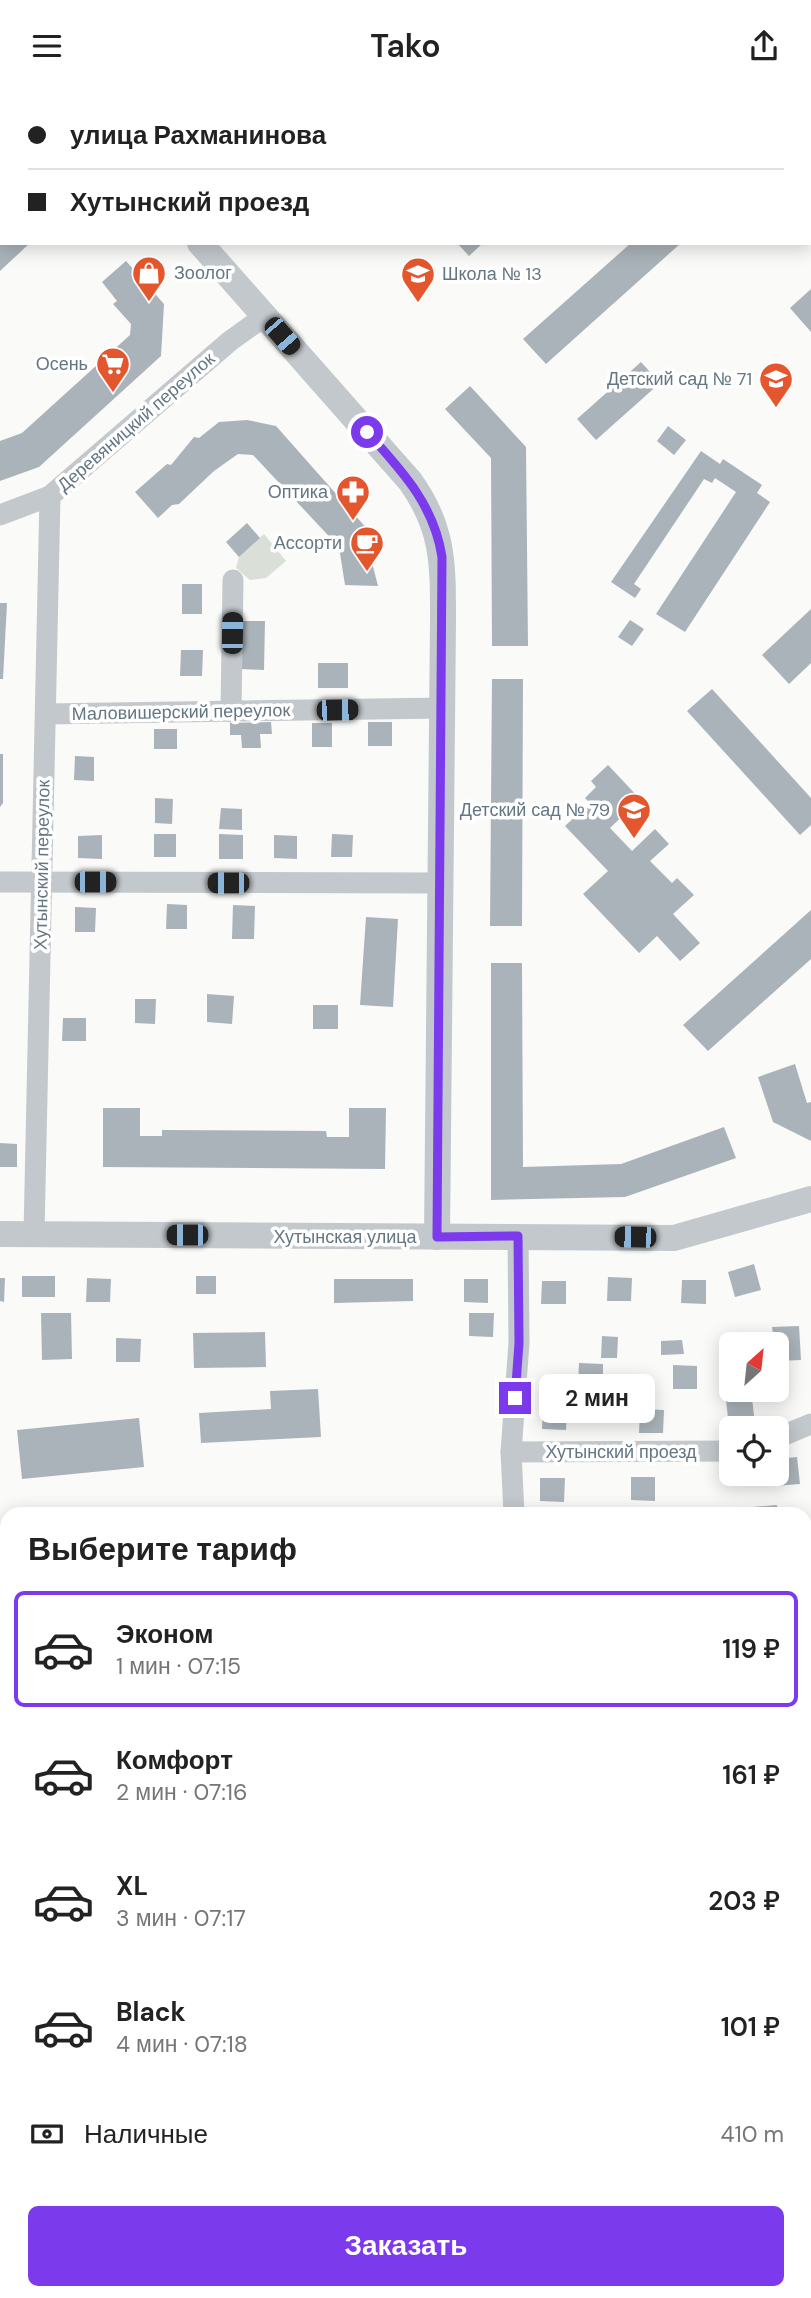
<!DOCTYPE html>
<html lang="ru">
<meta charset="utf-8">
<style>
body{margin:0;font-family:"DM Sans",sans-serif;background:#f2f2f2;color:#222;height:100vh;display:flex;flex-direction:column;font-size:26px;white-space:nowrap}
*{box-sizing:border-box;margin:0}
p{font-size:23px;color:#767676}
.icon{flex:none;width:38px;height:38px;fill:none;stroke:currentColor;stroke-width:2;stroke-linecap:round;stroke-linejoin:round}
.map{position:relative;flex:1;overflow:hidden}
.panel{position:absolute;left:0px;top:1416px;width:812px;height:793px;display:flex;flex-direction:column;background:#fff;border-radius:21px 21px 0 0;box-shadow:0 4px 18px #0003}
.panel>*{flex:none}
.hud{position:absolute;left:0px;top:0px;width:812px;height:154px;box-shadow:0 4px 18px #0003;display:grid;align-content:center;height:154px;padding:0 28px;background:#fff}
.needle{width:46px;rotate:27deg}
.controls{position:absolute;left:719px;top:1241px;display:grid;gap:14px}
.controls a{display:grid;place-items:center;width:70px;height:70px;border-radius:10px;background:#fff;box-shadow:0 4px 18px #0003;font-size:35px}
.end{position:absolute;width:32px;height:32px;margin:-16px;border:9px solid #7c3aed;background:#fff;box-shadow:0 0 0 4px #fff}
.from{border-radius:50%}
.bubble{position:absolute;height:49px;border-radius:10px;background:#fff;box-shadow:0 4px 18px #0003;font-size:23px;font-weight:600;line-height:49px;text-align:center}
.car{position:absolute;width:21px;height:42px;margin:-21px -10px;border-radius:9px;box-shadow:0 0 5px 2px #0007;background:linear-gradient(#222 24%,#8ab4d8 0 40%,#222 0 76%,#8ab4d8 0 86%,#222 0)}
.hud b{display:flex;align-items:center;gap:24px;height:66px;font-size:26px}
.hud b+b{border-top:2px solid #e0e0e0}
.hud i{width:18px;height:18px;background:#222}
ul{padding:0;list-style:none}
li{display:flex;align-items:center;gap:21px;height:116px;margin:0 14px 10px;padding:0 14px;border:4px solid transparent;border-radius:10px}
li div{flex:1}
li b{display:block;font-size:26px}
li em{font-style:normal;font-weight:600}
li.active{border-color:#7c3aed}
li>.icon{width:63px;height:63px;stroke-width:1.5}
h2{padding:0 28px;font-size:32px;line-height:84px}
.pay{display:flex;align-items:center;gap:18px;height:77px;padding:0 28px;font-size:26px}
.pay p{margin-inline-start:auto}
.cta{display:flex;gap:14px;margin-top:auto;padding:14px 28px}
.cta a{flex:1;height:80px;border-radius:10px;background:#7c3aed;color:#fff;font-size:28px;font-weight:600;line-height:80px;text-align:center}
header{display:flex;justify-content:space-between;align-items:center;height:91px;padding:0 28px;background:#fff;font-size:32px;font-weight:600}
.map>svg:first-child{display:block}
.green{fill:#dadfd7}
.building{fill:#aab3b9}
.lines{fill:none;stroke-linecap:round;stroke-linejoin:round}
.minor{stroke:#c3c8cc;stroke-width:21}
.tertiary{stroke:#c3c8cc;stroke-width:26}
.route{stroke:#7c3aed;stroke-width:9}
.labels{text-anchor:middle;stroke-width:7;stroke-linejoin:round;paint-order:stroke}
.poi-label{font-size:18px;fill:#657683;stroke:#fff;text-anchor:end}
.street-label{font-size:18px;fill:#657683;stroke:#fff}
</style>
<header><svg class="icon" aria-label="menu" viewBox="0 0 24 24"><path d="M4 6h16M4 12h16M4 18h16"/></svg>Tako<svg class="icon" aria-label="share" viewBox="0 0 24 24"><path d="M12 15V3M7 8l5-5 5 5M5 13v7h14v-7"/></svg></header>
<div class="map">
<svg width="811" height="2207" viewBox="0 0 811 2207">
<rect width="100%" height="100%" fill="#fafaf8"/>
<g class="green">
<polygon points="586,0 703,0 587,2"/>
<polygon points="264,443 286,470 266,487 250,489 236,477 239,466"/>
</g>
<g class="building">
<polygon points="0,152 30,152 0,180"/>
<polygon points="457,152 483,152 469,165"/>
<polygon points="631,152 681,152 546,273 523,248"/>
<polygon points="126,170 164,213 161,265 39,376 0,390 0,350 22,342 130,244 131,233 113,213 117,210 102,191"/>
<polygon points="811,198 811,241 790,217"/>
<polygon points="641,271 660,292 596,349 577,328"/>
<polygon points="470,295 526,356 528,555 492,555 491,367 445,318"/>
<polygon points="247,329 276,335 369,440 379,465 371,468 378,495 345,494 339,456 253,364 238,363 214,380 179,413 172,414 158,427 135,401 167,373 171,374 194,346 199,347 219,331"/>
<polygon points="668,335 686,349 674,364 657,350"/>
<polygon points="701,360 720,373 723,368 762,394 757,402 770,411 685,541 656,523 736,401 715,387 712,392 704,388 634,493 641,498 635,507 611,491"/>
<polygon points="247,432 260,447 239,466 226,451"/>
<rect x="182" y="493" width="20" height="30"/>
<polygon points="0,512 7,512 3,588 0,588"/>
<polygon points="811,518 811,572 789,593 762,564"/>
<polygon points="630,529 644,538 632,555 618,546"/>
<polygon points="241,530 265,530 264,579 241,578"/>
<polygon points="181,559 203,559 202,585 180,585"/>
<rect x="318" y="572" width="30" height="25"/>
<polygon points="492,588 523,588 522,835 490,835"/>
<polygon points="712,598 811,707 811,734 800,744 687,620"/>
<polygon points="271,631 272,643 260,643 261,657 242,657 241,644 230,644 230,632"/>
<rect x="368" y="631" width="24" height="24"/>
<rect x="312" y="632" width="20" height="24"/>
<rect x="154" y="638" width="23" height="20"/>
<polygon points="0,663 3,663 3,712 0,716"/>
<polygon points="75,665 94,666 94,690 74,689"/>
<polygon points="608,674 640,708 610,737 632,760 655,738 669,753 650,770 672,792 677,787 694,804 673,823 700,852 680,870 657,845 639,862 583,803 608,780 565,735 590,712 585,707 596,696 591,690"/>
<polygon points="155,707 173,708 172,733 155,732"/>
<polygon points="221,717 242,718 242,739 219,738"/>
<rect x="154" y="743" width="22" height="23"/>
<polygon points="219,743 243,744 243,768 219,768"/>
<polygon points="332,743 353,744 352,766 331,766"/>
<polygon points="102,744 102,768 78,767 78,745"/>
<polygon points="274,744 297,745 297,768 274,767"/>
<polygon points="167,813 187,814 187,838 166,838"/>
<polygon points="233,814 255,815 254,848 232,848"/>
<polygon points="75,816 96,817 95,841 75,841"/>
<polygon points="811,819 811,868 708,960 683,934"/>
<polygon points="366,826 398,828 393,916 360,914"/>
<polygon points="491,872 522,872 523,1076 621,1073 724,1036 736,1067 625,1106 491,1109"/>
<polygon points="207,903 234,905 232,933 207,931"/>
<polygon points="135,908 156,908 155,933 135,932"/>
<rect x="313" y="914" width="25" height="24"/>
<polygon points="63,927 86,927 86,950 62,950"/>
<polygon points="795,973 807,1012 811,1011 811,1050 773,1031 758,986"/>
<polygon points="103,1017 140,1017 140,1045 162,1045 162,1039 326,1040 327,1046 349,1046 349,1017 386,1017 385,1078 103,1076"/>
<polygon points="0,1052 17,1053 17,1076 0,1076"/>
<polygon points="754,1173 761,1199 735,1206 728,1181"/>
<rect x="22" y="1185" width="33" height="21"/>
<rect x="196" y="1185" width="20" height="18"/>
<polygon points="608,1186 632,1187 631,1210 607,1210"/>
<polygon points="0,1187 5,1187 4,1211 0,1210"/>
<polygon points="87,1187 111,1188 110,1211 86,1211"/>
<polygon points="334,1188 413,1188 413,1210 334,1212"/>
<polygon points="464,1188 488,1188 488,1212 464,1211"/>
<polygon points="682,1189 706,1189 706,1213 681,1212"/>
<polygon points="542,1190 566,1190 566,1213 541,1213"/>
<polygon points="41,1222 71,1222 72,1268 42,1269"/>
<polygon points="469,1222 494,1222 493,1246 469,1245"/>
<polygon points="799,1235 801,1269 777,1270 772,1236"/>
<polygon points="265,1241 266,1276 194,1277 193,1242"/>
<polygon points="602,1245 618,1246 617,1267 601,1267"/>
<polygon points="116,1247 141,1248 140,1271 116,1271"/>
<polygon points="682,1249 684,1263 661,1264 661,1250"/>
<polygon points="579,1272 603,1273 603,1296 578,1296"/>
<polygon points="673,1274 697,1275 697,1298 673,1298"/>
<polygon points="318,1298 321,1346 201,1352 199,1322 271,1318 270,1300"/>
<polygon points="752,1307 755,1333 729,1336 726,1309"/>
<polygon points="543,1315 567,1315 566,1339 542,1338"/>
<polygon points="640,1318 664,1319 663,1342 639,1342"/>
<polygon points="139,1327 144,1376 22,1388 17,1339"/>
<polygon points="797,1366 800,1393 774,1395 773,1382 777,1382 777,1368"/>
<polygon points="631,1386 655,1386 655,1410 631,1409"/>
<polygon points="540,1387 565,1387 564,1411 540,1410"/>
<polygon points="777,1414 778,1423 752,1423 752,1416"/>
<polygon points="7,1451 7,1487 0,1488 0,1452"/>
<polygon points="7,1528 7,1561 0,1562 0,1529"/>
<rect x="805" y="1622" width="6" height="37"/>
<polygon points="0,1714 7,1714 7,1788 0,1789"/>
<polygon points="0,1933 7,1933 7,1969 0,1970"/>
<rect x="805" y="1967" width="6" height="65"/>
</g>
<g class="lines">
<g class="minor">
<polyline points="0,424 50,405 230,250 265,225"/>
<polyline points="231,621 233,489"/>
<polyline points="46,623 443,617"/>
<polyline points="0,791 439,792"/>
<polyline points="34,1143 50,405"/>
<polyline points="777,1347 811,1333"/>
<polyline points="511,1361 732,1360"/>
<polyline points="514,1423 511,1361 519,1252 518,1145"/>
<polyline points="805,1498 811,1498"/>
<polyline points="0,2146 7,2145"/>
</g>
<g class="tertiary">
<polyline points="62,0 64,2"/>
<path d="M 200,152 L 410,390 C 444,437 443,474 443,530 L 437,1146"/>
<polyline points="0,1143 674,1147 811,1108"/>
</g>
</g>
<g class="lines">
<path class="route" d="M 367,341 C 401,379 434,413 442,466 L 437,1146 L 518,1145 L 519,1252 L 515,1307"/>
</g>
<defs>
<g id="shop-pin" transform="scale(1.75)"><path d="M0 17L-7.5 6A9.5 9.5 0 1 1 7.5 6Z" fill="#e4572e" stroke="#fff"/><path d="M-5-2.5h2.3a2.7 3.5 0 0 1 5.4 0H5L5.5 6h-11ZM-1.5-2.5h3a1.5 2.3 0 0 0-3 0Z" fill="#fff"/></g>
<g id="school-pin" transform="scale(1.75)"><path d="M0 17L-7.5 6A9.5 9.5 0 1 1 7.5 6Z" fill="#e4572e" stroke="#fff"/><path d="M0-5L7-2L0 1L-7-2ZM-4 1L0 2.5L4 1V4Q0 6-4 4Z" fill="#fff"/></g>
<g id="supermarket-pin" transform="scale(1.75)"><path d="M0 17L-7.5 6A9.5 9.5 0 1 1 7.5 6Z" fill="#e4572e" stroke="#fff"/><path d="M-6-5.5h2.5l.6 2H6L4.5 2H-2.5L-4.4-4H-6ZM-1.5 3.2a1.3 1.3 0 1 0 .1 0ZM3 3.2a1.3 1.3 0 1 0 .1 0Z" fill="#fff"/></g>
<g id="pharmacy-pin" transform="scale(1.75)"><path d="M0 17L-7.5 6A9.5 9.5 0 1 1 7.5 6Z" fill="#e4572e" stroke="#fff"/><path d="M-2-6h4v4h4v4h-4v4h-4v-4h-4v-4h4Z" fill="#fff"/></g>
<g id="cafe-pin" transform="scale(1.75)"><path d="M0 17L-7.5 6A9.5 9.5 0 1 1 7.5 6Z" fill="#e4572e" stroke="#fff"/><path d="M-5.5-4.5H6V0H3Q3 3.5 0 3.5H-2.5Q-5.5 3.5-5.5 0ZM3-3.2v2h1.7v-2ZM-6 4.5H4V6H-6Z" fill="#fff"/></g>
</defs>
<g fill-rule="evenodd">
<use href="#shop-pin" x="149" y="182"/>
<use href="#school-pin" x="418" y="183"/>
<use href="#supermarket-pin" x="113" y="273"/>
<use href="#school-pin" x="776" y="288"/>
<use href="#pharmacy-pin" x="353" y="401"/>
<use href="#cafe-pin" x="367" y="452"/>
<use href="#school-pin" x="634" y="719"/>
</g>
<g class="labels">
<g class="poi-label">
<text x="174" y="188" text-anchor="start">Зоолог</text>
<text x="442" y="189" text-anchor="start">Школа № 13</text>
<text x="88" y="279">Осень</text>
<text x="752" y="294">Детский сад № 71</text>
<text x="328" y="407">Оптика</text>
<text x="342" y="458">Ассорти</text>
<text x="610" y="725">Детский сад № 79</text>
</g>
<g class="street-label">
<text transform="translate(136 331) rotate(-41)" y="6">Деревяницкий переулок</text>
<text transform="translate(181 621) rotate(-1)" y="6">Маловишерский переулок</text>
<text transform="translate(42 774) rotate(-89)" y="6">Хутынский переулок</text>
<text x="345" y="1152">Хутынская улица</text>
<text x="621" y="1367">Хутынский проезд</text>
</g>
</g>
</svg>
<div class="controls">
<a><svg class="needle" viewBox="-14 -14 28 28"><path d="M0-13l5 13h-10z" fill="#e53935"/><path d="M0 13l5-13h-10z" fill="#767676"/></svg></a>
<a><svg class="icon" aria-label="locate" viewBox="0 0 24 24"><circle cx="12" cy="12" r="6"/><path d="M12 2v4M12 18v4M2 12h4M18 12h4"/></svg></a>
</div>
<i class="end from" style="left:367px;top:341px"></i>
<i class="end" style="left:515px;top:1307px"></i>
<div class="bubble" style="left:539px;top:1283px;width:116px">2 мин</div>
<i class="car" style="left:282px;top:245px;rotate:139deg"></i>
<i class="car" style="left:232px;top:542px;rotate:1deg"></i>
<i class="car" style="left:337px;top:619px;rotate:89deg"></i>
<i class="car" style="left:95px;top:791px;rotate:90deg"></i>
<i class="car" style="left:228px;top:792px;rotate:270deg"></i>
<i class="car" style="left:187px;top:1144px;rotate:270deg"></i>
<i class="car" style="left:635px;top:1146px;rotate:271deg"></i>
<div class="hud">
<b><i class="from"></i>улица Рахманинова</b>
<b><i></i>Хутынский проезд</b>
</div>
<section class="panel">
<h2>Выберите тариф</h2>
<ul>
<li class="active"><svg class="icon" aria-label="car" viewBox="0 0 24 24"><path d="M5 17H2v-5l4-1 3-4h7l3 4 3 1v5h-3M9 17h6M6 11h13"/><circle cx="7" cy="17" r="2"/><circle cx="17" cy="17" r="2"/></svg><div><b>Эконом</b><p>1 мин · 07:15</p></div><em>119 ₽</em></li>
<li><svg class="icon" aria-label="car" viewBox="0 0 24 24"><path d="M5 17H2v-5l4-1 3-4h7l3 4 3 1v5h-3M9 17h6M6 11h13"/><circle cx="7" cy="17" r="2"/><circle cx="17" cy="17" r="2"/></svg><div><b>Комфорт</b><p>2 мин · 07:16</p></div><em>161 ₽</em></li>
<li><svg class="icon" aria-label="car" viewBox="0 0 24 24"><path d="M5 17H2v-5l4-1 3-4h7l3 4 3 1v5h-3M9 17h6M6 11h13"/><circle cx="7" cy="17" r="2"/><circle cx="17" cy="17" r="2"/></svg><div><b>XL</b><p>3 мин · 07:17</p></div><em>203 ₽</em></li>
<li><svg class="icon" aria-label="car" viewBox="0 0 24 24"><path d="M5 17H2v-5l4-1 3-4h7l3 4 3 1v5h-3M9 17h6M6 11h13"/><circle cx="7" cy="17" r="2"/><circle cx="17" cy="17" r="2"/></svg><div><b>Black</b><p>4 мин · 07:18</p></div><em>101 ₽</em></li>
</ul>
<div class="pay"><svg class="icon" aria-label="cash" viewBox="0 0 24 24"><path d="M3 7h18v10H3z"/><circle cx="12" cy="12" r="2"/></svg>Наличные<p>410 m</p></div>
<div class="cta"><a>Заказать</a></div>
</section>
</div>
